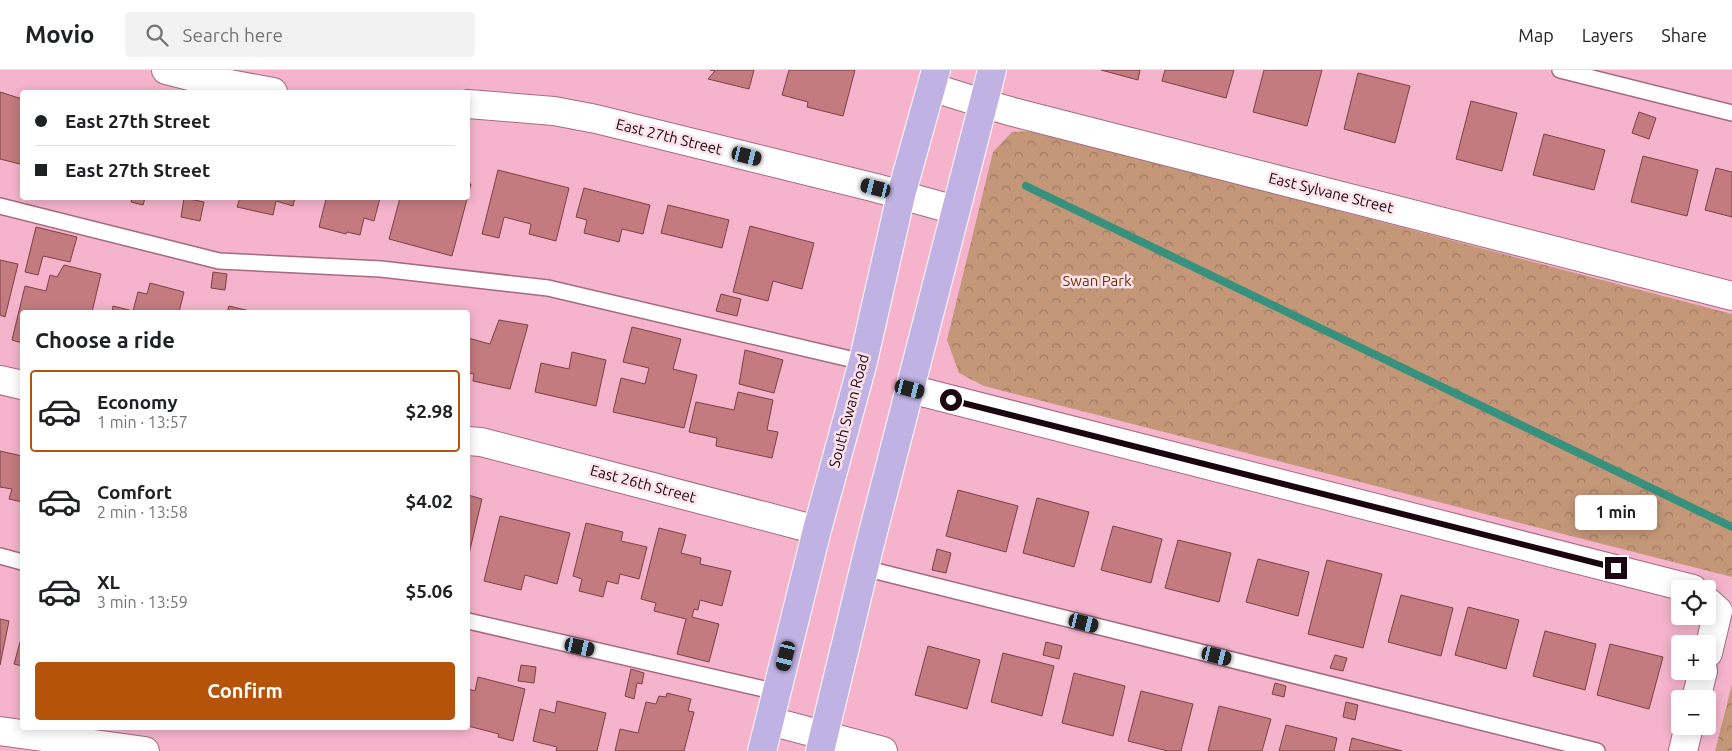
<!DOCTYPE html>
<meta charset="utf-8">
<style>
body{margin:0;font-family:Ubuntu,sans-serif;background:#f2f2f2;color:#202124;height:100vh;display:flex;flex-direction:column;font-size:19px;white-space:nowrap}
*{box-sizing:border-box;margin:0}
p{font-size:16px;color:#757577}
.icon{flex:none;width:28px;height:28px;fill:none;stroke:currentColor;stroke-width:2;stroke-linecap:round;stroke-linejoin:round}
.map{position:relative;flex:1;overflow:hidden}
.drawer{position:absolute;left:20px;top:240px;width:450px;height:420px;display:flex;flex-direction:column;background:#fff;border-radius:5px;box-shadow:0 2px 12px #0003}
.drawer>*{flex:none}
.guide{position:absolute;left:20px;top:20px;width:450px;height:110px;border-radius:5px;box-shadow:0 2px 12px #0003;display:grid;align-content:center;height:110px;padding:0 15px;background:#fff}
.tools{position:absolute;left:1671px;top:510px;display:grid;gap:10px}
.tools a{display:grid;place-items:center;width:45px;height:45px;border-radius:5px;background:#fff;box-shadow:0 2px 12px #0003;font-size:25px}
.end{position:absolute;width:22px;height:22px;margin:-11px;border:6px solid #1b060f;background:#fff;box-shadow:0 0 0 2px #fff}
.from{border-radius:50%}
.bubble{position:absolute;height:35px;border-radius:5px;background:#fff;box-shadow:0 2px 12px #0003;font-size:16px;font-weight:700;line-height:35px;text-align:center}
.car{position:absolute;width:15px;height:30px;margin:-15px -8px;border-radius:6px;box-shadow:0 0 4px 1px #0007;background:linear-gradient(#222 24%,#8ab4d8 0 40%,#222 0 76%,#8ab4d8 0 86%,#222 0)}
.guide b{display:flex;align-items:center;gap:18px;height:48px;font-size:19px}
.guide b+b{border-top:1px solid #e0e0e0}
.guide i{width:12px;height:12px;background:#202124}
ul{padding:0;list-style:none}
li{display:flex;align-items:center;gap:15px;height:82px;margin:0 10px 8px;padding:0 5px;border:2px solid transparent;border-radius:5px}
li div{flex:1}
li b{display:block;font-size:19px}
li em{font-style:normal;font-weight:700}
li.selected{border-color:#b45309}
li>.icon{width:45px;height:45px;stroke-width:1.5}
h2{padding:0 15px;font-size:22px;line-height:60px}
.button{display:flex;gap:10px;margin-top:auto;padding:10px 15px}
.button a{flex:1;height:58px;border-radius:5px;background:#b45309;color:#fff;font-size:20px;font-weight:700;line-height:58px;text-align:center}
header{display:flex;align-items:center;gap:30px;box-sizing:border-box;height:70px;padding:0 25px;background:#fff;border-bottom:1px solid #e0e0e0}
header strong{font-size:24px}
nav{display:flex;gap:28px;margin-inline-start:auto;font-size:18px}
.search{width:350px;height:45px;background:#f2f2f2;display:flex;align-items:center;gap:12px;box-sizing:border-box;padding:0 18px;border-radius:5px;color:#757577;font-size:19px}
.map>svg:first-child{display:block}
.forest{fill:url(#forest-crowns)}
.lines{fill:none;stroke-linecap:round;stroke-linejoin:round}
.stream{stroke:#37917d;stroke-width:8}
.building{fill:#c37b7f;stroke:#7b4146}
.lane-casing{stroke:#a56a80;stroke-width:18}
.street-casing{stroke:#a56a80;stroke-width:30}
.primary-casing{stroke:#fff;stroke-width:30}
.lane{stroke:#fff;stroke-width:15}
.street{stroke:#fff;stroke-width:28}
.primary{stroke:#c0b2e3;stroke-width:28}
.route{stroke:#1b060f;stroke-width:6}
.labels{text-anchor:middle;stroke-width:5;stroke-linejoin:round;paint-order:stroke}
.street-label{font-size:15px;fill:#1b060f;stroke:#fde2eb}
.park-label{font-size:15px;fill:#693300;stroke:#fde2eb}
</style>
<header>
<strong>Movio</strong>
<div class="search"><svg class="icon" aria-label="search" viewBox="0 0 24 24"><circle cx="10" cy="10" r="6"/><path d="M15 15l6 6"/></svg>Search here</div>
<nav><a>Map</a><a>Layers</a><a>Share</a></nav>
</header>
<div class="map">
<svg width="1732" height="681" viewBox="0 0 1732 681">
<defs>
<pattern id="forest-crowns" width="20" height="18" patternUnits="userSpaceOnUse" patternTransform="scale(1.25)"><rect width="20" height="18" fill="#c49779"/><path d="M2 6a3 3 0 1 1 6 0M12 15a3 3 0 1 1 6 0" fill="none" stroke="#9e7962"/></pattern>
</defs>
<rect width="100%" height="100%" fill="#f5b4cb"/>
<g class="forest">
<polygon points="1035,61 1732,244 1732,507 984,316 959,303 947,270 993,82 1012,62"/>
<polygon points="1732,614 1732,681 1715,681"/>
</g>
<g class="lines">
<polyline class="stream" points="1026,116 1732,457"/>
</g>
<g class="building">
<polygon points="710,0 754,0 749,19 708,9 715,1"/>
<polygon points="789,0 855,0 843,46 807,37 808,32 782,25"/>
<polygon points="1101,0 1140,0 1138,10"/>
<polygon points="1165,0 1234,0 1226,28 1162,11"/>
<polygon points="1264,0 1322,0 1307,56 1253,42"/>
<polygon points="1358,3 1410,16 1395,73 1344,59"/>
<polygon points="0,22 22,29 22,86 20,94 0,89"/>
<polygon points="1471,31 1517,43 1502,101 1456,89"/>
<polygon points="1639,42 1656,48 1649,69 1632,63"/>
<polygon points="1544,64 1605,80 1594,120 1533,105"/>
<polygon points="1643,86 1698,100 1687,146 1631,132"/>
<polygon points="1716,98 1732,102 1732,147 1705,140"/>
<polygon points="498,100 569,118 556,171 529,164 531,154 504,147 499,168 482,164"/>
<polygon points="468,113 471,114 452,186 389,169 400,128 468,128"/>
<polygon points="584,118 650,135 643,164 622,159 619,172 584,163 587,150 576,147"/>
<polygon points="132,128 145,128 143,135 131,132"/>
<polygon points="184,128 204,132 200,151 181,147"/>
<polygon points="240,128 295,128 293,136 276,131 273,145 237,137"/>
<polygon points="318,128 380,128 374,151 364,148 360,165 347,162 346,164 319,157 326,129"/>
<polygon points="668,135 729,150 722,178 661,163"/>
<polygon points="750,156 814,173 802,219 773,211 768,231 733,222"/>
<polygon points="36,157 77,167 70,192 43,186 38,205 25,202"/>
<polygon points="0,190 18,194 5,247 0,245"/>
<polygon points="64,195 101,204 92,242 22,242 22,273 12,270 25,216 46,221 50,205 57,207"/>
<polygon points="213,202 227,204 225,220 211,218"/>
<polygon points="150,213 184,222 179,242 112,242 113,236 133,241 138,222 147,224"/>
<polygon points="721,224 741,229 737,246 716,241"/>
<polygon points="229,236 254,242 227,242"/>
<polygon points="499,250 528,255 510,319 473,311 474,304 468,303 468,268 490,274"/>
<polygon points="632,257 681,269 673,299 697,305 684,358 613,342 621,308 645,314 649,298 623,292"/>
<polygon points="745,280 783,290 774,323 739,314"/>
<polygon points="572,282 606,290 596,336 535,322 541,293 569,299"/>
<polygon points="738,322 773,330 767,360 778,362 772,388 716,376 717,368 689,362 696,332 734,340"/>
<polygon points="0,381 22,386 22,432 9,429 12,419 0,417"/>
<polygon points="958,420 1018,436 1006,482 946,466"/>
<polygon points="468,425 482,429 468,488"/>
<polygon points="1037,428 1089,442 1074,497 1023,483"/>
<polygon points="500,446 570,463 557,514 525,505 521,520 484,511"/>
<polygon points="586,453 623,462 621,471 647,477 639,509 620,504 618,514 607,511 603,527 579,521 582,509 573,506"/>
<polygon points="1113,456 1162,469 1151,513 1101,500"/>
<polygon points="659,458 686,465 681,483 701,488 700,494 731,501 722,536 700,530 698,540 694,539 692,547 719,554 709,592 677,584 686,549 654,541 656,533 641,529"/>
<polygon points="1178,470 1231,483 1219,532 1165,518"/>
<polygon points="937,479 951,483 946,503 932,500"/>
<polygon points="1258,489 1309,502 1298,546 1246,532"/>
<polygon points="1327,490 1382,504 1363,578 1308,564"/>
<polygon points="1401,525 1453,538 1441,586 1388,572"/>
<polygon points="1468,537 1519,550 1506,599 1455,585"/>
<polygon points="0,549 9,551 0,595"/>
<polygon points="1545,561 1596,574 1585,620 1533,606"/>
<polygon points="22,565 22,596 14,594"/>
<polygon points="1046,572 1062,576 1059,589 1043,585"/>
<polygon points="1610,574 1663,587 1649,639 1597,625"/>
<polygon points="928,576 980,590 967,639 915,625"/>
<polygon points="1003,583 1054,596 1042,646 991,632"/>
<polygon points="1335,585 1347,588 1343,601 1330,598"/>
<polygon points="521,595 536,597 534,613 518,611"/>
<polygon points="631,599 644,603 642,614 637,613 634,629 625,626"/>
<polygon points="1074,603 1125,616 1113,666 1062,653"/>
<polygon points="478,607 525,619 513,671 498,667 499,664 468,656 468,619 475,621"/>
<polygon points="1275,613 1286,616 1284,627 1272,624"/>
<polygon points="1141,621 1193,634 1181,681 1168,681 1128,671"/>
<polygon points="667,623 691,629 688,641 694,642 684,681 615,681 620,659 638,663 646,632 656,634 659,626 666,627"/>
<polygon points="557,631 606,643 597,681 556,681 557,677 533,671 540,639 555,643"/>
<polygon points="1346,632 1358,635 1355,650 1343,647"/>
<polygon points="1219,636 1271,649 1262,681 1208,681"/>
<polygon points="1286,655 1337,668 1334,681 1279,681"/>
<polygon points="1352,668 1402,681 1349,681"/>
</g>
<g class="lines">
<g class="lane-casing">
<g id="lane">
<polyline points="1560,0 1732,43"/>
<polyline points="0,136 219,191 381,199 548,218 863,292"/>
<polyline points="0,486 22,492"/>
<polyline points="864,498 1597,681"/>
<polyline points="468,551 777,622"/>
</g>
</g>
<g class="street-casing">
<g id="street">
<polyline points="166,0 197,8 273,22"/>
<polyline points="931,17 982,33 1013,42 1732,226"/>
<polyline points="468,34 554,41 596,49 876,118 955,140"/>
<polyline points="0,310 22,315"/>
<polyline points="910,319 1693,519"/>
<polyline points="468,371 481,372 817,460"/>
<polyline points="1708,532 1718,541 1708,583"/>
<polyline points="1696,629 1703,601"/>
<polyline points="770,651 883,681"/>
<polyline points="0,661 145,681"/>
<polyline points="1683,681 1689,656"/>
</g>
</g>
<g class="primary-casing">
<g id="primary">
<polyline points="762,681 817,460 863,292 901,125 936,0"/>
<polyline points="820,681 869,478 992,0"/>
</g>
</g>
<use href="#lane" class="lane"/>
<use href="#street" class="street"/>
<use href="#primary" class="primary"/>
</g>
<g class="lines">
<polyline class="route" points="951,330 1616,498"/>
</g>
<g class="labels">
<g class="street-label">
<text transform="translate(669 67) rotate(14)" y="5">East 27th Street</text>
<text transform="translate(1331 123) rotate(14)" y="5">East Sylvane Street</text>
<text transform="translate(849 341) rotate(-75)" y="5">South Swan Road</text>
<text transform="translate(643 414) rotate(15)" y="5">East 26th Street</text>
</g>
<g class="park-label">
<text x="1097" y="216">Swan Park</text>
</g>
</g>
</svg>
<div class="tools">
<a><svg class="icon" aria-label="locate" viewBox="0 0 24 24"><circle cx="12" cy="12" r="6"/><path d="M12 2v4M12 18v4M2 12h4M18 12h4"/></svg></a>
<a>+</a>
<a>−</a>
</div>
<i class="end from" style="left:951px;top:330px"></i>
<i class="end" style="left:1616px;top:498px"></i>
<div class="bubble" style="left:1575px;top:425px;width:82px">1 min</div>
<i class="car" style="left:747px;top:86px;rotate:104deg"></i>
<i class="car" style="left:876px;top:118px;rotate:284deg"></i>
<i class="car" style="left:910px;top:319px;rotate:104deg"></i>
<i class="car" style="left:1084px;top:553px;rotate:104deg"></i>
<i class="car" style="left:580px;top:577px;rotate:103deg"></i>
<i class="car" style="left:786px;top:586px;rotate:194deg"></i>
<i class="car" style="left:1217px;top:586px;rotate:104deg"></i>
<div class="guide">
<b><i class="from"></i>East 27th Street</b>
<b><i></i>East 27th Street</b>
</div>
<section class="drawer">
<h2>Choose a ride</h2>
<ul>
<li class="selected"><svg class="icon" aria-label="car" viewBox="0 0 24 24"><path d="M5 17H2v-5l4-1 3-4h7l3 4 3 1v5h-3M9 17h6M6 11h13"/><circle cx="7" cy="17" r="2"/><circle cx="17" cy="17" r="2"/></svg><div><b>Economy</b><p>1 min · 13:57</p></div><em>$2.98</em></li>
<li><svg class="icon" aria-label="car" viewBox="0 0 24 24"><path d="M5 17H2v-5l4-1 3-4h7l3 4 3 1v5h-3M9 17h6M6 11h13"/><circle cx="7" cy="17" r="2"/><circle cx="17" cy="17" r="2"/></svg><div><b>Comfort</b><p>2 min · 13:58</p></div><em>$4.02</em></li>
<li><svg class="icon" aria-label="car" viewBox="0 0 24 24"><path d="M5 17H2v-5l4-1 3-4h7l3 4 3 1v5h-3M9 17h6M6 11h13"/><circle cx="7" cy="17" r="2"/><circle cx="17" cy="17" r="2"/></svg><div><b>XL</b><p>3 min · 13:59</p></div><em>$5.06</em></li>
</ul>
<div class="button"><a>Confirm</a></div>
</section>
</div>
